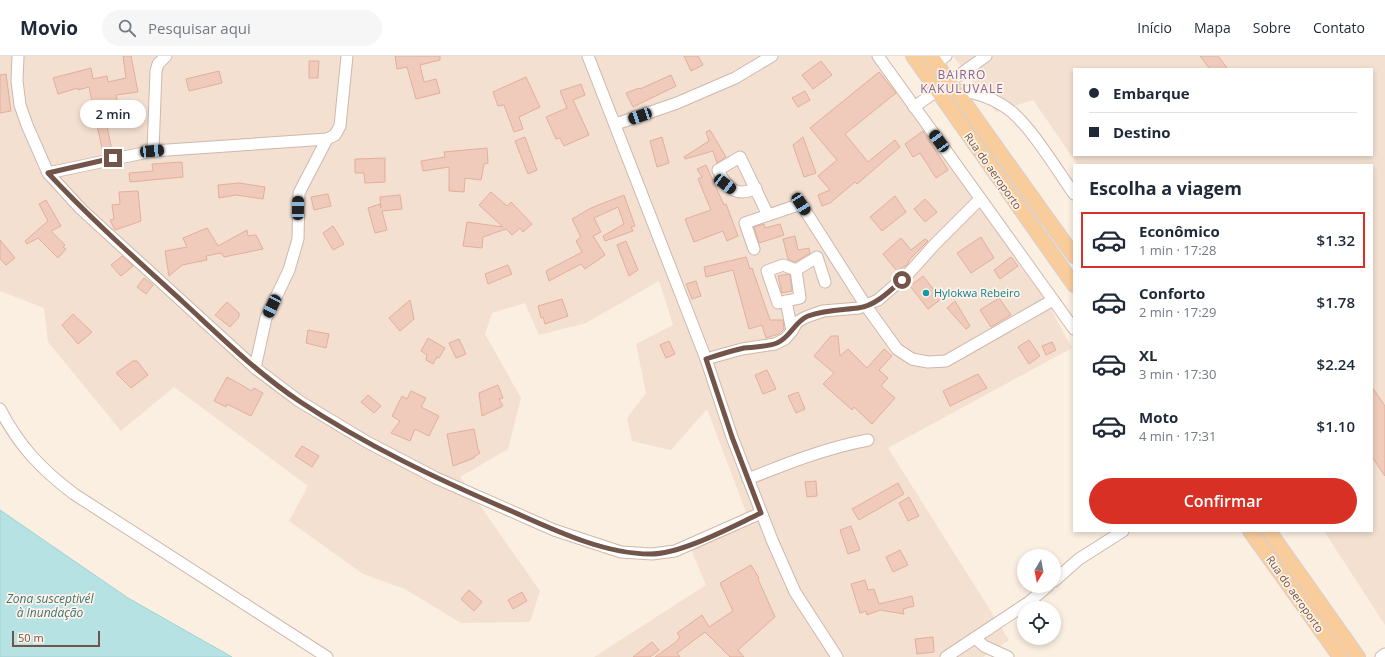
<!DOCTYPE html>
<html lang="pt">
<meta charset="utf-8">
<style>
body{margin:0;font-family:"Open Sans",sans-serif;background:#f6f6f7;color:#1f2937;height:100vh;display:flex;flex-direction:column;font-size:15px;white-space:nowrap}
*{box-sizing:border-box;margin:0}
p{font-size:13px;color:#747a83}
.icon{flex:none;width:22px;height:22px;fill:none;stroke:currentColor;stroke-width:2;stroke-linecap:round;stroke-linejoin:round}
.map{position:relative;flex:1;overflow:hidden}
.panel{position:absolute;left:1073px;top:108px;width:300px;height:368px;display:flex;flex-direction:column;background:#fff;border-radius:0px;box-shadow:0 2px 6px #0003}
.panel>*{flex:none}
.top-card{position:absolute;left:1073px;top:12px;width:300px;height:88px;border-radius:0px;box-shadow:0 2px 6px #0003;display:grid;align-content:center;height:88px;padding:0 16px;background:#fff}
.needle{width:26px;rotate:190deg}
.fabs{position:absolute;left:1017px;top:493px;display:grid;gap:8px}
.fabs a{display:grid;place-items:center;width:44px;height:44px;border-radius:50%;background:#fff;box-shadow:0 2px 6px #0003;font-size:20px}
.scale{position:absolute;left:12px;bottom:10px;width:88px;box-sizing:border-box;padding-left:4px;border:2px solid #725449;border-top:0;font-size:11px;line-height:14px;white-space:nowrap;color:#725449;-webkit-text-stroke:3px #fff3e8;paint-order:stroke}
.end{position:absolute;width:18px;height:18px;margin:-9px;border:5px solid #725449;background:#fff;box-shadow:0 0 0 2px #fff}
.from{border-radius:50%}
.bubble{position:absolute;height:28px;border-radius:14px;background:#fff;box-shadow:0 2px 6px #0003;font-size:13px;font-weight:600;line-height:28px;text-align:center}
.car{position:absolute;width:12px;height:24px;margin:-12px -6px;border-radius:5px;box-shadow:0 0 3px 1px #0007;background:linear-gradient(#222 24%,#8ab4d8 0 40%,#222 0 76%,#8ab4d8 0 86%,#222 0)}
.top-card b{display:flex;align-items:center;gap:14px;height:38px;font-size:15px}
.top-card b+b{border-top:1px solid #e0e1e3}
.top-card i{width:10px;height:10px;background:#1f2937}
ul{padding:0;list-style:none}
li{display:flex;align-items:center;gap:12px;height:56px;margin:0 8px 6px;padding:0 8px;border:2px solid transparent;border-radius:0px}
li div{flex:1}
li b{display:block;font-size:15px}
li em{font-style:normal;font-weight:600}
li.active{border-color:#d93025}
li>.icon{width:36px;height:36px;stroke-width:1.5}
h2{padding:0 16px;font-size:18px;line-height:48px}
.cta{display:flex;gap:8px;margin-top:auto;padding:8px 16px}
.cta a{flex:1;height:46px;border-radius:24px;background:#d93025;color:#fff;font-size:16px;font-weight:600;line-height:46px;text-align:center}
header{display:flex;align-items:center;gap:24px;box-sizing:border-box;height:56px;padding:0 20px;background:#fff;border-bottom:1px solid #e0e1e3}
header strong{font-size:19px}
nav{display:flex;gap:22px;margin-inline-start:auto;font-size:14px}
.search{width:280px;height:36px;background:#f6f6f7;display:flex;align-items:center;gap:10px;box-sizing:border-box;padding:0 14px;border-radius:22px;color:#747a83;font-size:15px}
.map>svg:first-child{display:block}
.residential{fill:#f3e0d1;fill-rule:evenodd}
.water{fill:#b7e2e4;stroke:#9ed3d6}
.building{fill:#f0caba;stroke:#e2af9b}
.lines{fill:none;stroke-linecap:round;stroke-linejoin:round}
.minor-casing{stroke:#ceb8ac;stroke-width:13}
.major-casing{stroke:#d8cfcc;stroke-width:16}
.minor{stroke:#fff;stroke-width:11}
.major{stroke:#f9cc9c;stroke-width:14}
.route{stroke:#725449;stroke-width:5}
.culture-dot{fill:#0f9aa8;stroke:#fff3e8;stroke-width:1.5}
.labels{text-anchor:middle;stroke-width:3.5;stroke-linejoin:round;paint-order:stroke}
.street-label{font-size:11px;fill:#725449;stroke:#fff3e8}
.culture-label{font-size:11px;fill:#0d838f;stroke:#fff3e8;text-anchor:start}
.neighbourhood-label{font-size:12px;letter-spacing:1px;fill:#806596;stroke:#fff3e8}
.water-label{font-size:12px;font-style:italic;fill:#3e7478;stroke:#fff3e8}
</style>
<header>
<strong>Movio</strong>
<div class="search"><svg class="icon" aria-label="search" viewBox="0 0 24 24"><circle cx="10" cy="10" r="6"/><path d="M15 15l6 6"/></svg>Pesquisar aqui</div>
<nav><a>Início</a><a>Mapa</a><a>Sobre</a><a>Contato</a></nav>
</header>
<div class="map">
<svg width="1385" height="601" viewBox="0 0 1385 601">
<rect width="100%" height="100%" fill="#fbefe2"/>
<g class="residential">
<polygon points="0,0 883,0 1018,193 1072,292 888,392 1009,584 983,601 594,601 706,529 688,486 746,456 707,353 671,394 632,385 627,362 646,337 636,288 673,269 659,225 586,267 539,279 525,247 492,257 485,278 521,342 508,393 460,421 540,535 530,566 461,567 405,533 363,518 289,465 308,430 174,331 121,375 48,286 44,252 0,235"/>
<path d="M 953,0 L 1385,0 L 1385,569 L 1324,475 L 1372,475 L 1372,109 L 1078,109 L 1033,44 L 996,56 ZM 1074,13 L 1372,13 L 1372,99 L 1074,99 Z"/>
</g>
<polygon class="water" points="0,454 128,542 232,601 0,601"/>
<g class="building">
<polygon points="123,0 131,0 138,36 116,39 119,52 104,55 112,95 103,97 89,31 78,34 78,32 58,38 53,22 91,12 93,23 107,20 108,26 126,22"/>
<polygon points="395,0 440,0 440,4 420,9 424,26 436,23 440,37 416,43 407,11 397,13"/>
<polygon points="684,0 698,0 703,9 691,15"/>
<polygon points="1200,0 1218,0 1228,13 1210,13"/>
<polygon points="309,5 319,5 318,22 309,22"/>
<polygon points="821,5 832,19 813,33 802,19"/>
<polygon points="219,15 222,27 189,35 186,23"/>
<polygon points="879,16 896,37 845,78 868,106 895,84 900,91 857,128 855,126 830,147 822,150 818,139 830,134 818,120 837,104 810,72"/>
<polygon points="6,18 11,55 0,57 0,19"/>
<polygon points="671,19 676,30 633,51 626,37 639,32 640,33"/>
<polygon points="526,21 540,51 519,61 523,73 514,76 504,49 498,50 493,36"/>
<polygon points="581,28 585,39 573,44 589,79 564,90 560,82 556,83 546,61 567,52 560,35"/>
<polygon points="805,35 810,44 798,51 792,42"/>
<polygon points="710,74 726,101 717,107 713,95 685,103 684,101 709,85 706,76"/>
<polygon points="923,75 948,114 936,122 920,97 913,101 905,88"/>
<polygon points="525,81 537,114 528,118 515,85"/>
<polygon points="662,81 669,107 657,111 650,85"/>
<polygon points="803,81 816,117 804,121 793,89"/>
<polygon points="487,92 488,107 484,108 481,124 465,122 464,136 449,135 449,111 423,115 421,105 445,101 444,96"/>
<polygon points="385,102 385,126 365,127 364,117 355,117 355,103"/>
<polygon points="182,106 183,121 130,126 129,117 153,115 152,108"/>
<polygon points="706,109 724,149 726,148 738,180 727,185 723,175 694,186 685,163 711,154 698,123 702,121 697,113"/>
<polygon points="239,127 265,131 263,143 236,139 219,142 218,129"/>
<polygon points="138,135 141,165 115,174 110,164 114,163 112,149 120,148 119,136"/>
<polygon points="491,136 507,150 511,146 532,168 523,176 520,172 512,179 506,173 483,181 482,192 463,190 467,166 503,171 479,149"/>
<polygon points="328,138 331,150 314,154 311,141"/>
<polygon points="400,139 402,153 382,155 387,174 375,177 368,152 380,148 381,152 380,141"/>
<polygon points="624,139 635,170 631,171 633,175 605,185 603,180 624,168 618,151 594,162 601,176 593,180 605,199 585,213 581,208 549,225 546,215 582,196 576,185 581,181 572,163 591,152"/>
<polygon points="895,140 906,156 882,175 870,161"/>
<polygon points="925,143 937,156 925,166 914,153"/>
<polygon points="46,144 61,170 51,175 65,189 63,191 66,193 58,202 38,182 27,188 25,185 48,165 39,148"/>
<polygon points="764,168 765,172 780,168 784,179 759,187 754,171"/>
<polygon points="333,170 344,188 333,194 323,177"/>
<polygon points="207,172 218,190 247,174 248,180 256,179 263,193 224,201 221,197 206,200 207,204 182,209 169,220 165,195 187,191 183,182"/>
<polygon points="795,180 798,194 809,192 810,197 795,206 788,203 783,183"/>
<polygon points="981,181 994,202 971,217 957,197"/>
<polygon points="901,182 911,194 925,183 928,185 910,203 907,209 897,215 883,198"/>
<polygon points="0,184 15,202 6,209 0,203"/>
<polygon points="626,185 638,214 629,220 617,189"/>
<polygon points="122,200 133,210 121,220 111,209"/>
<polygon points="746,201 750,213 752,212 770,264 783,264 784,273 779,278 766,282 762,269 749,273 733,214 706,221 704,211"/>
<polygon points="1011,201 1018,210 1000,223 994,214"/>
<polygon points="508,209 512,218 488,228 485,218"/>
<polygon points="788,218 790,219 792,235 782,237 778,220"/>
<polygon points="923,220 941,243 928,253 910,230"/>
<polygon points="144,222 153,229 146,238 137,231"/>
<polygon points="696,225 701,240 692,243 686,228"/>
<polygon points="999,242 1011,259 991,271 980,254"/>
<polygon points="562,243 568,260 545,268 543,261 541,262 538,250"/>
<polygon points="410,244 414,263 400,275 389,262"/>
<polygon points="955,245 970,270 966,273 947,252"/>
<polygon points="227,246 239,257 239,261 230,271 215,259"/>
<polygon points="73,258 92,276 78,288 62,269"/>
<polygon points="308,274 329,278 326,292 306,287"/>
<polygon points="831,280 838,280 840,300 848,293 867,312 884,293 892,300 879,314 888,322 881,330 895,342 872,368 854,351 852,354 823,328 834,317 814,300"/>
<polygon points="428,282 445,292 439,302 437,301 433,308 426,304 427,299 421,295"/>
<polygon points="459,283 466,298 456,302 449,287"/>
<polygon points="1029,284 1040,300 1029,308 1018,291"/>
<polygon points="669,285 675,298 666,302 660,289"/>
<polygon points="1052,286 1056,294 1046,299 1042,290"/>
<polygon points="133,305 137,305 148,319 131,332 116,317"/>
<polygon points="767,314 776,333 763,338 755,319"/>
<polygon points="978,318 987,332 950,350 943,335"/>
<polygon points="227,321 252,335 254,332 263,337 251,360 227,348 226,351 214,345"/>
<polygon points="498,329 503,342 499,343 503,350 482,360 479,337"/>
<polygon points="1372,331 1385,350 1385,420 1372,401"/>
<polygon points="411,335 426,342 421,351 439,360 429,380 415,373 410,385 391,377 400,365 392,360 402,340 407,343"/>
<polygon points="798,336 805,353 796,357 788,340"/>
<polygon points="368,339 381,350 374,357 361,346"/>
<polygon points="474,373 478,393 480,397 474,401 474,402 453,410 447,378"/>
<polygon points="302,390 319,400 312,411 295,400"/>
<polygon points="816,425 817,440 807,441 805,426"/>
<polygon points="898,427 904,438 859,464 852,453"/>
<polygon points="909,441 919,460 908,465 899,447"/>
<polygon points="851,470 860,494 848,498 840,474"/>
<polygon points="900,494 908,509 893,516 886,501"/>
<polygon points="751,509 759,522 758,523 775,561 738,594 744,601 730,601 705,576 677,597 680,601 655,601 676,586 680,581 677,577 702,559 709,571 733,555 720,527"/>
<polygon points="865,524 868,534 874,533 879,548 912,540 914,550 903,553 904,558 880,554 867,559 866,555 860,557 851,528"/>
<polygon points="469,534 482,546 474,555 461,543"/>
<polygon points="522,536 527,545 513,553 508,544"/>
<polygon points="933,581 934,596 917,598 915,583"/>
<polygon points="652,586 659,594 650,601 633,601"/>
</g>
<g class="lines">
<g class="minor-casing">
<g id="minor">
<polyline points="18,0 17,25 20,49 27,69 48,117 81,153 255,312 299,345 367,386 436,422 554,474 621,496 652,498 675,495 761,457"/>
<polyline points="588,0 706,303 732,381 772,484 795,536 837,601"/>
<polyline points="878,0 1074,273"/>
<polyline points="936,7 946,0"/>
<path d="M 956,34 C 975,36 996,43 1012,56 C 1033,74 1057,114 1074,138"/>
<polyline points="914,51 986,0"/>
<polyline points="616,68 677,47 735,22 772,0"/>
<polyline points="153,95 156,15 158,8 166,0"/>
<polyline points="48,117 153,95 327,83 335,79 340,70 347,0"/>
<path d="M 756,132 C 736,142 727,132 718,114 L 740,101 L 768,159"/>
<polyline points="754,193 745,167 801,148 866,250 897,293 912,303 928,306 946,305 1053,244"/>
<polygon points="783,209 796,214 800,242 778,247 767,215"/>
<polyline points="796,214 817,201 825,226"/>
<polyline points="786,245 792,275"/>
<polyline points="706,303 742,293 775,288 785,283 792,275 797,266 806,261 823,255 859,252 878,244 909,217 935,188 980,143"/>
<polyline points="255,312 266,262 289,214 298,183 299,137 327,83"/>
<path d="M 0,353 C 19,390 41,413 74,438 L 327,601"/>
<path d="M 748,423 C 788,407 826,392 868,384"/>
<polyline points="1054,525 1079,503 1123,475"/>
<polyline points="975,582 984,590 1008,601"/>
<polyline points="946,601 1029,546 1048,530"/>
<polyline points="1381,601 1385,598"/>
</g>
</g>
<g class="major-casing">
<g id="major">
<polyline points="913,0 1074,229"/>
<polyline points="931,0 1074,200"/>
<polyline points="1250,475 1340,601"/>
<polyline points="1269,475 1358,601"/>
</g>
</g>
<use href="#minor" class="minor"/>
<use href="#major" class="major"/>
</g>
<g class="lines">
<path class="route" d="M 113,102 L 48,117 C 90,162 137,204 183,246 C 220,280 256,316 299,345 C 365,389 437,423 509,454 C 552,473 603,498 650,498 C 682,498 731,471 761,457 L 732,381 L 706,303 C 718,299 731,295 744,292 C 754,291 767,291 777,287 C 791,281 794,266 808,260 C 825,254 841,254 858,252 C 875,250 890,235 902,224"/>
</g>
<circle class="culture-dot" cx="926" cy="237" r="4"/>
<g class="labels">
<g class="street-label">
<text transform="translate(993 115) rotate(55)" y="4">Rua do aeroporto</text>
<text transform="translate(1295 538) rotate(55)" y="4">Rua do aeroporto</text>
</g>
<g class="culture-label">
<text x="934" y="241">Hylokwa Rebeiro</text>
</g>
<g class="neighbourhood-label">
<text x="962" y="23">BAIRRO<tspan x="962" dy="14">KAKULUVALE</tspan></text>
</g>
<g class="water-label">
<text x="50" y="547">Zona susceptivél<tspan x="50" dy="14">à Inundação</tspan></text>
</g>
</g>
</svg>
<div class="fabs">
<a><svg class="needle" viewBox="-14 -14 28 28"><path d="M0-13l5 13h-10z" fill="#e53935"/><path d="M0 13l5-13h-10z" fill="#747a83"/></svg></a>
<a><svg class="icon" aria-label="locate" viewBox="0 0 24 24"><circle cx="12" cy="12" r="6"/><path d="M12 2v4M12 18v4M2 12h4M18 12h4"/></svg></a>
</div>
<div class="scale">50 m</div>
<i class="end from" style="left:902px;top:224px"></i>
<i class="end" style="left:113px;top:102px"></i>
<div class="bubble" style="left:80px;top:44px;width:66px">2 min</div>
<i class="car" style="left:640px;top:60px;rotate:251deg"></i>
<i class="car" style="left:939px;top:85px;rotate:324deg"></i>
<i class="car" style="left:152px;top:95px;rotate:85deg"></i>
<i class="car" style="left:725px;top:128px;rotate:127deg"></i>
<i class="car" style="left:801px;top:148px;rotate:147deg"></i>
<i class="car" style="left:298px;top:152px;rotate:1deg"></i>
<i class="car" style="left:272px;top:250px;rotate:206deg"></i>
<div class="top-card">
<b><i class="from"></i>Embarque</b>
<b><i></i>Destino</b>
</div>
<section class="panel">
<h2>Escolha a viagem</h2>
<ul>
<li class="active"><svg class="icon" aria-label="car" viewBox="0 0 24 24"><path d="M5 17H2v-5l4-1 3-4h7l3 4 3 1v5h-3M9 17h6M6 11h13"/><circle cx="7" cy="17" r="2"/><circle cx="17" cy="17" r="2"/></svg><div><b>Econômico</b><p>1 min · 17:28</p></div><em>$1.32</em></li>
<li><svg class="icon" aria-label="car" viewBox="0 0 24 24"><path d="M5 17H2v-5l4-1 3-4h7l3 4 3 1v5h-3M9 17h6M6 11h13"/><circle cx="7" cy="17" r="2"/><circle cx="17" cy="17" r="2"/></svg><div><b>Conforto</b><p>2 min · 17:29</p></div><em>$1.78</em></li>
<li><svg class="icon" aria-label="car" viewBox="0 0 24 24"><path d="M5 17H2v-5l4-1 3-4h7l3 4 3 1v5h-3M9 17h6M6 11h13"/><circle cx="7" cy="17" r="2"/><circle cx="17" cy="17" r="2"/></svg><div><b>XL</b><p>3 min · 17:30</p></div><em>$2.24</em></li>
<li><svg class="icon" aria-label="car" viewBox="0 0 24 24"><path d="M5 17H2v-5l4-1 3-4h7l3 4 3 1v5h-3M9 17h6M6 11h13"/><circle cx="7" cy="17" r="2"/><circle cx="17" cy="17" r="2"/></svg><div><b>Moto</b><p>4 min · 17:31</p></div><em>$1.10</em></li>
</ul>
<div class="cta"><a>Confirmar</a></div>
</section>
</div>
